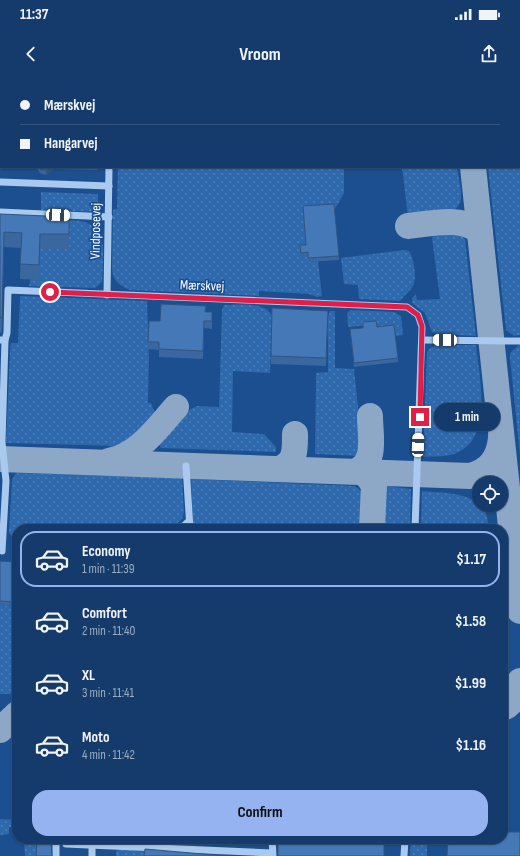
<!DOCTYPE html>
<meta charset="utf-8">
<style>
body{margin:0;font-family:"Sofia Sans Condensed",sans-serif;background:#214673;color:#f1f3f6;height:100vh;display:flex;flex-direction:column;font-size:15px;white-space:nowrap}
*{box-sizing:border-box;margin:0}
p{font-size:13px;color:#9dadc1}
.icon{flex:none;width:22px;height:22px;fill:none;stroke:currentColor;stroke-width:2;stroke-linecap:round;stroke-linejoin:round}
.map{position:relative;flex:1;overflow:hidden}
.panel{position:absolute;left:12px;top:444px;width:496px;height:320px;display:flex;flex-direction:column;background:#143b6b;border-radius:16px;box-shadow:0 1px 3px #0004,0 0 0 1px #33557e}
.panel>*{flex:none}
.top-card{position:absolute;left:0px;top:0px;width:520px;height:88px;box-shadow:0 1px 3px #0004,0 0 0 1px #33557e;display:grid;align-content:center;height:88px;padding:0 20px;background:#143b6b}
.tools{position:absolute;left:472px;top:396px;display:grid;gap:8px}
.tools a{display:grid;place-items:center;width:36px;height:36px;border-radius:50%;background:#143b6b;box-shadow:0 1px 3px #0004,0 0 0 1px #33557e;font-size:20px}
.end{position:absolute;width:18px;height:18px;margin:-9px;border:5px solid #e11d48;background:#fff;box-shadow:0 0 0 2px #fff}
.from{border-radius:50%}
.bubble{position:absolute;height:28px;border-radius:14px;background:#143b6b;box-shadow:0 1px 3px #0004,0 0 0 1px #33557e;font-size:13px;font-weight:700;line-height:28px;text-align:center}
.car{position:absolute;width:12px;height:24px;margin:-12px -6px;border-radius:5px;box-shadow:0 0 3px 1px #0007;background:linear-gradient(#fff 24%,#345 0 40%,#fff 0 76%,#345 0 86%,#fff 0)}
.top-card b{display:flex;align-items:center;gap:14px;height:38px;font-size:15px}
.top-card b+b{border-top:1px solid #33557e}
.top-card i{width:10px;height:10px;background:#f1f3f6}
ul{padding:7px 0 0;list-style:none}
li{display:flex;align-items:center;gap:12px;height:56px;margin:0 8px 6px;padding:0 12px;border:2px solid transparent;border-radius:16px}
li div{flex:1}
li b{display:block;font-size:15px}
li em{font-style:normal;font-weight:700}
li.on{border-color:#95b2f1}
li>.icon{width:36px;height:36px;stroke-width:1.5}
.cta{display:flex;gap:8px;margin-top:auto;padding:8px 20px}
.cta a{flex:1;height:46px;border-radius:16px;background:#95b2f1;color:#111;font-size:16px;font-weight:700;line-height:46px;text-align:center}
.status{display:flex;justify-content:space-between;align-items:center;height:28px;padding:0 20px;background:#143b6b;direction:ltr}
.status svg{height:11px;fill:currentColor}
header{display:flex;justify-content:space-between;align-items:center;height:52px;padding:0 20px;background:#143b6b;font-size:18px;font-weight:700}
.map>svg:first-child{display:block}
.grass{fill:url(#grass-dots)}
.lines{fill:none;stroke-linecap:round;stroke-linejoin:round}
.taxiway{stroke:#8da7c7;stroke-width:26}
.minor{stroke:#a9c9ee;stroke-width:7}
.wall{fill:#3a679d}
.shaded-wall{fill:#305480}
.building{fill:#4478b7;stroke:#305480}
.route{stroke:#e11d48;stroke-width:5}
.labels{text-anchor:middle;stroke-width:3.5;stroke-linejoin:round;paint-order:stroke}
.street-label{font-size:14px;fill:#fff;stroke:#1b4f8f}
</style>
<div class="status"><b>11:37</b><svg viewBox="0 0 49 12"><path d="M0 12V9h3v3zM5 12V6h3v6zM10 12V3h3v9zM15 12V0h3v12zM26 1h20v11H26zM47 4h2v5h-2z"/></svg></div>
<header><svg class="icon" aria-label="back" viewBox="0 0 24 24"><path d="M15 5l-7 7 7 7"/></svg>Vroom<svg class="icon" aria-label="share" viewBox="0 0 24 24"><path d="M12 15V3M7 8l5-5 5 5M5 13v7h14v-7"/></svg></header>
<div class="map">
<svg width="520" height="776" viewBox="0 0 520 776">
<defs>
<pattern id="grass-dots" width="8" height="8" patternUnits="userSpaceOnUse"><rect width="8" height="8" fill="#2e69ad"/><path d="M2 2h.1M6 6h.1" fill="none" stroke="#4d80b9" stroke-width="1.8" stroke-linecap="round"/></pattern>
</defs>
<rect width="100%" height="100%" fill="#1b4f8f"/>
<g class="grass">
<polygon points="227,0 447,0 447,1 226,1"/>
<polygon points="480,0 520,0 520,255 514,256 506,250 488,87 519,87 519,1"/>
<path d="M 118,87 L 344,87 L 344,113 L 308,176 L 309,182 L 318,181 L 322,216 L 317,217 L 309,214 L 259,211 L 259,216 L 130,210 C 119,205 114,202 112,190 L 113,130 L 117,129 Z"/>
<path d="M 402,87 L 457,87 C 458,97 462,109 461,119 C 458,140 423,136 408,137 Z"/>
<polygon points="41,112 98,114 98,132 41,130"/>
<path d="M 68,140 C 111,140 103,170 102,202 L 95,208 L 29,206 L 37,168 Z"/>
<polygon points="443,148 457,151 465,159 476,256 437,254 432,252 425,233 412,223 412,218 416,214 417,220 440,219 432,158 437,150"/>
<path d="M 404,170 L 409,171 C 414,178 417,198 413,206 C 410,211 404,216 400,221 L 359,219 L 358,205 L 344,204 L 341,178 Z"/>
<polygon points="20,216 147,221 149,279 148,323 151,323 155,333 129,361 119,366 6,363 10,271 11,263 18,263"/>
<path d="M 224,225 C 239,225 266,221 272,236 L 270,293 L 233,291 L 232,352 L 264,354 L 276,367 L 276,372 L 161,368 L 158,362 L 187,331 L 197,326 L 219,327 L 222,230 Z"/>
<polygon points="351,230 394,232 401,236 403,255 395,256 377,251 376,245 348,247 347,233"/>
<polygon points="330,231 335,231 335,288 354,289 359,336 359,376 315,374 316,293 328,292 328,237"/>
<polygon points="520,264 520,375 510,278 510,273"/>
<path d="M 438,265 L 476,265 C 479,297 495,360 454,374 C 445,377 433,376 423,377 L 427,272 L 430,268 Z"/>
<polygon points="16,393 182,398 184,432 182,439 170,449 17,449 17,458 13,457 9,453 12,400"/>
<polygon points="191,399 355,406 361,411 361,449 193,449"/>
<polygon points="386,406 411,409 410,449 384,449"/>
<path d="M 422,411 C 441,413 470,412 483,428 C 487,433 488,443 489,449 L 421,449 Z"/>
<polygon points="0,525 17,526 17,614 0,614"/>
<polygon points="0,739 17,740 17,747 9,747 9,754 0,755"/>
<polygon points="411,759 427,759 427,776 410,776"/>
<polygon points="37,760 37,776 25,776 24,761"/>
<polygon points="120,769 145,771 145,776 116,776 116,771"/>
</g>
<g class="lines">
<g class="taxiway">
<polyline points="464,0 464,1"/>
<polyline points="473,87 520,531"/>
<path d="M 408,146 C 430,144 465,135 480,153"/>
<path d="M 0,379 L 470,396 C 490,391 499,378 501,358"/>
<path d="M 109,381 C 139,375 157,348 176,327"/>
<path d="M 279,389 C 296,383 295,370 295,354"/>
<path d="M 357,391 C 377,381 370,356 370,336"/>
<polyline points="360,391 366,394 374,405 372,449"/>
<path d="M 503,628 C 513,624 519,611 520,601"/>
<polyline points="0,650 17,634"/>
</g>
<g class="minor">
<polyline points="220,1 222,0"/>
<polyline points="0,102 109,106"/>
<polyline points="0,132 109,137"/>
<polyline points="107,215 109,87"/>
<polyline points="0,260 5,260 2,362 6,401 2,471"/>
<polyline points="5,260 7,253 8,210 407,227 418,235 422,247 415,449"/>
<polyline points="422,260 520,261"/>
<polyline points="186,386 190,449"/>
<polyline points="180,449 189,441"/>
<polyline points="272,759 273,776"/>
<polyline points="66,764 272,773"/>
<polyline points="56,776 56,759"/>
<polyline points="92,776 92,765"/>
<polyline points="404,776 405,759"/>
</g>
</g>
<g class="wall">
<polygon points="13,87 98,87 97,90 54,89 46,95 40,93 37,88 13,88"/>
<polygon points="303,126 339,176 339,180 308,182 308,176 301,177 300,165 306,165"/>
<polygon points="0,134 69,152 69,169 40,169 39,200 20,199 21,168 4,167 2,253 0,252"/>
<polygon points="272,228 328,239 326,286 271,284"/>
<polygon points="206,232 212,232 212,249 204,248 203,279 159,277 159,270 148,269 148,262"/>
<polygon points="363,242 377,247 398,278 398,282 354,287 350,249 363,248"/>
<polygon points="0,481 17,482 17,526 0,525"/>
<polygon points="153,759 268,759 267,763"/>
</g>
<g class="shaded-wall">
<polygon points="51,87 54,87 54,89 46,95 46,90"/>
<polygon points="4,152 4,167 2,253 2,238"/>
</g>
<g class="building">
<polygon points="39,87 51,87 46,90 40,89"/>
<polygon points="334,124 339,176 308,178 308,172 301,173 300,165 306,165 303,126"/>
<polygon points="0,134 69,137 69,154 40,154 39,185 20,184 22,153 4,152 2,238 0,237"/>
<polygon points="161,224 206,226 205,232 212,232 212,241 204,241 203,271 159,269 159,262 148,262 149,241 160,241"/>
<polygon points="272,228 328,231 326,278 271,276"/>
<polygon points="376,241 377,247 394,245 398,278 354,283 350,249 363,248 363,242"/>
<polygon points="0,481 17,482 17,522 0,521"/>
<polygon points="503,752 520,752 520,776 447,776 448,759 503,759"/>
<polygon points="37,759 51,759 52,776 36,776"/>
<rect x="278" y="759" width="106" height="17"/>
<polygon points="145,769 226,776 144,776"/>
</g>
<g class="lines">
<polyline class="route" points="50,212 407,227 418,235 422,246 420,337"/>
</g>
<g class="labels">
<g class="street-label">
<text transform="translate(95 151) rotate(-89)" y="5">Vindposevej</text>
<text transform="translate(202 205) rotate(2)" y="5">Mærskvej</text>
</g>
</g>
</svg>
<div class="tools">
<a><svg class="icon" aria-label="locate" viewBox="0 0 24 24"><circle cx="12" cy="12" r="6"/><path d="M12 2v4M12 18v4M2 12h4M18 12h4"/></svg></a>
</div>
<i class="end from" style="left:50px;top:212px"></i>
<i class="end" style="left:420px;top:337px"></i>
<div class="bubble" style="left:434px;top:323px;width:66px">1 min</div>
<i class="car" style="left:58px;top:135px;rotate:93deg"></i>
<i class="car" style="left:445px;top:260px;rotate:271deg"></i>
<i class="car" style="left:418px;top:365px;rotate:2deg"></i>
<div class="top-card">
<b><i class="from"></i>Mærskvej</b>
<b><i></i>Hangarvej</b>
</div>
<section class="panel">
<ul>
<li class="on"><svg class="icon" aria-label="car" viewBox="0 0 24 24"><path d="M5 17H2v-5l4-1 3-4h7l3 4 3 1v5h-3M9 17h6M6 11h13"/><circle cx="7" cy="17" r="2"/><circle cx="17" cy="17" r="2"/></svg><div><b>Economy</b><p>1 min · 11:39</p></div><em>$1.17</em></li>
<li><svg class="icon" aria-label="car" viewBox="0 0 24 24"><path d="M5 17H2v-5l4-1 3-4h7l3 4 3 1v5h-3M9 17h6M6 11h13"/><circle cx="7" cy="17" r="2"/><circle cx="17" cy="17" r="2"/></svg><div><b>Comfort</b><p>2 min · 11:40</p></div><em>$1.58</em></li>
<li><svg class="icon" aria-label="car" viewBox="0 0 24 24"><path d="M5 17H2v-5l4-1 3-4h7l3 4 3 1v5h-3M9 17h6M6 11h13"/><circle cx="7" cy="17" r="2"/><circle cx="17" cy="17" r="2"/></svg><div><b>XL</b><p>3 min · 11:41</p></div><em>$1.99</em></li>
<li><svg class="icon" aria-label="car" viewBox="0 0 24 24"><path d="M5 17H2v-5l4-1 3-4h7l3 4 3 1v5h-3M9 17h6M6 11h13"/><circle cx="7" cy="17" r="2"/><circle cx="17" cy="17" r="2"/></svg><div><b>Moto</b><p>4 min · 11:42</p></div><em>$1.16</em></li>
</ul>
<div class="cta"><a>Confirm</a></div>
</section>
</div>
